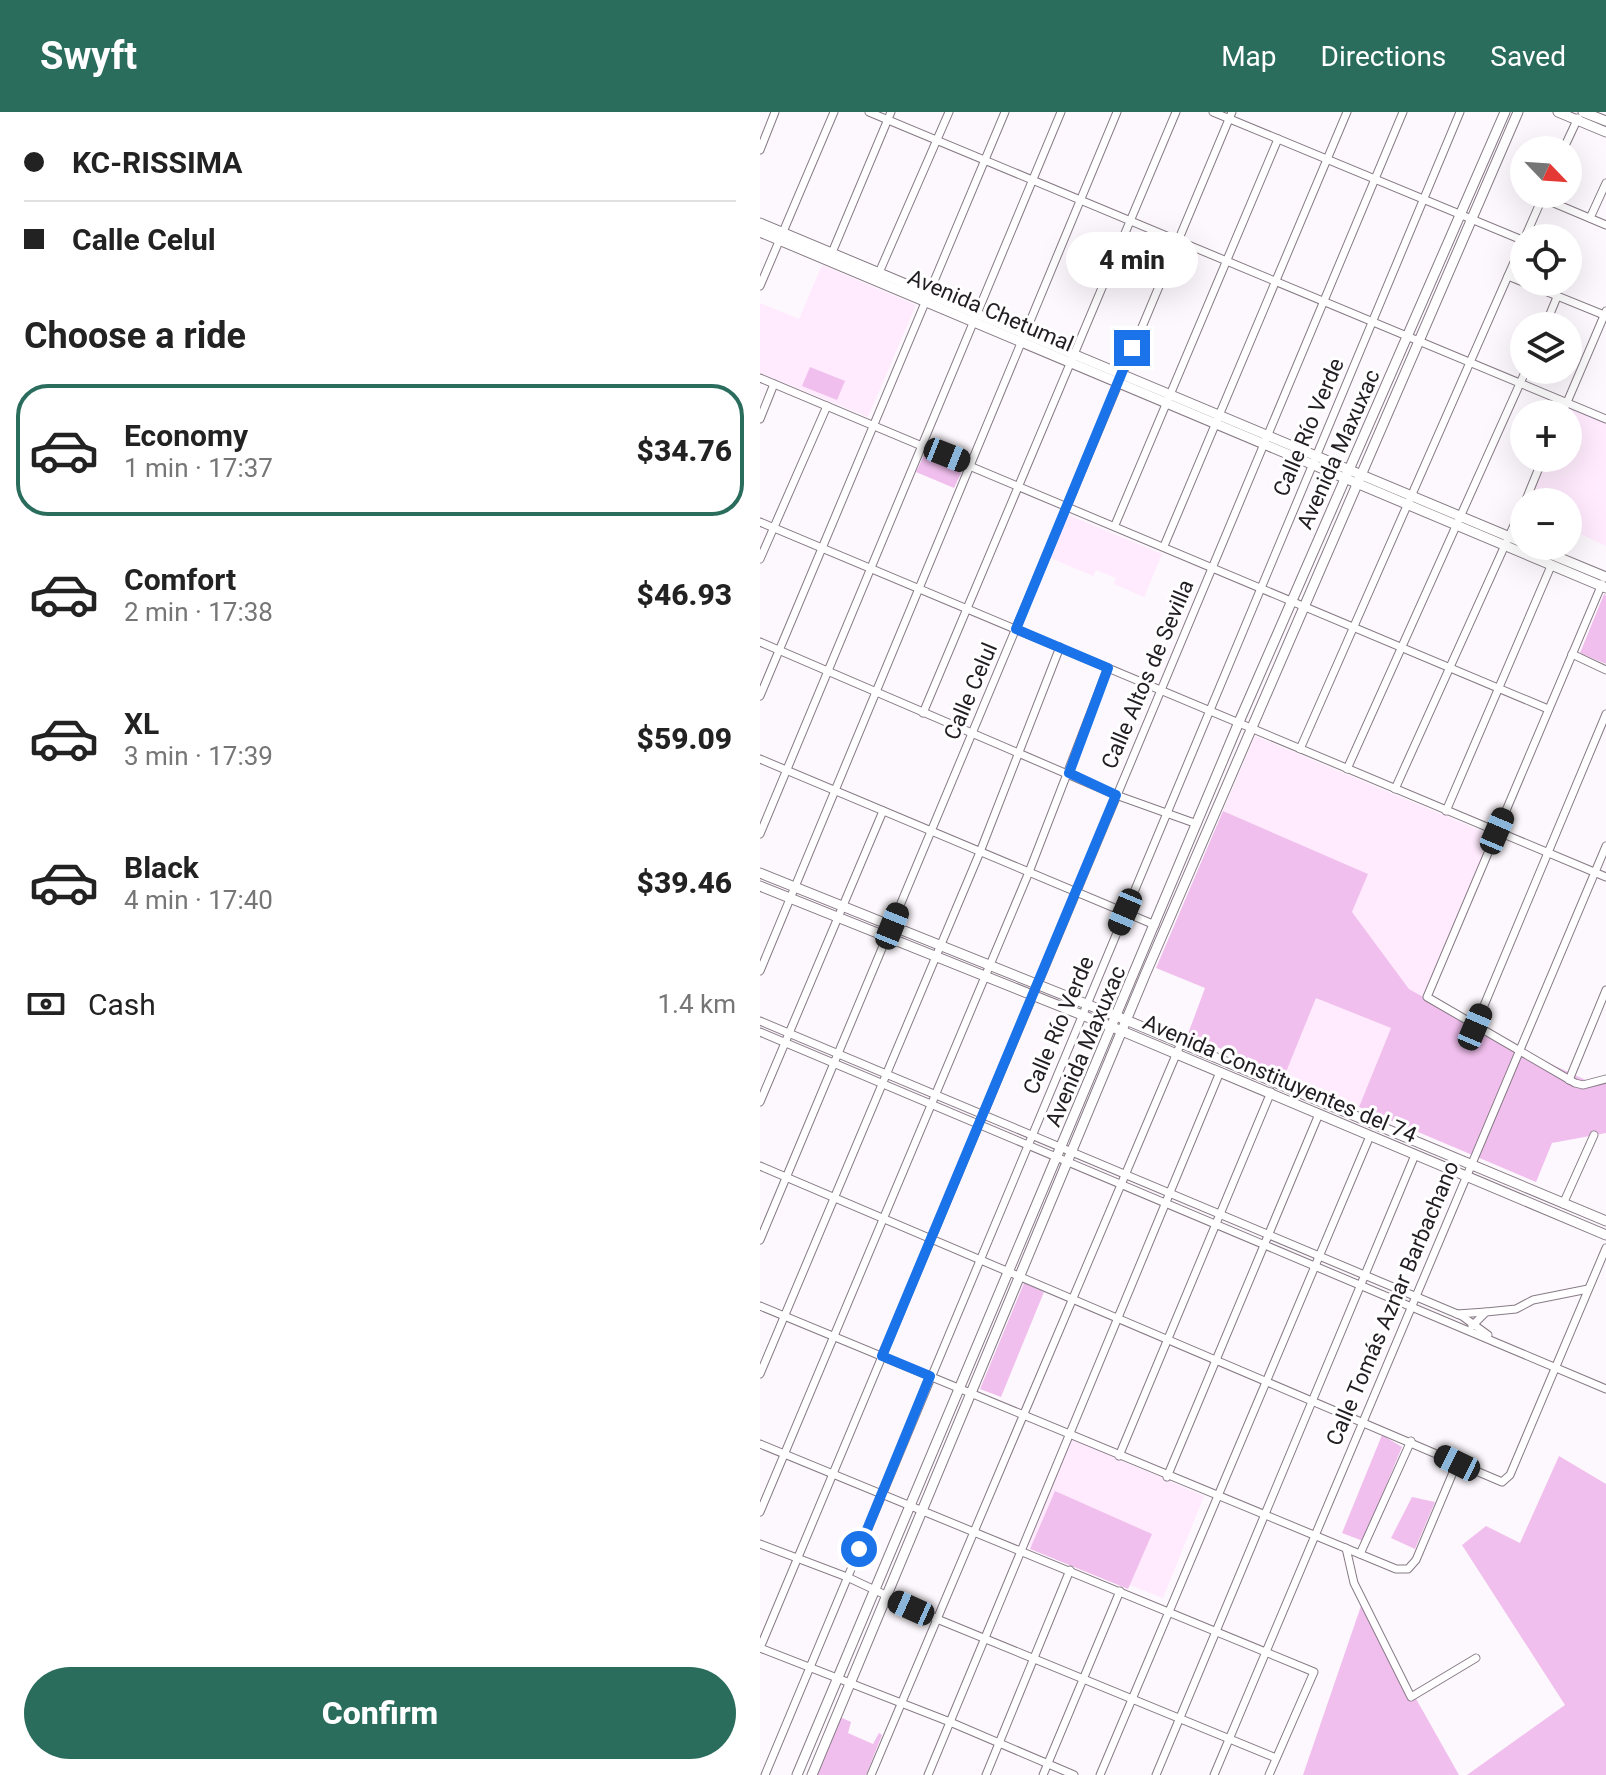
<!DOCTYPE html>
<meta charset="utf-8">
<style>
body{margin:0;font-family:Roboto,sans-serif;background:#f2f2f2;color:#222;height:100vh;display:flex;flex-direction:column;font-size:30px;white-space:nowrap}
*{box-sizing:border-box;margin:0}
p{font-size:26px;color:#767676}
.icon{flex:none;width:44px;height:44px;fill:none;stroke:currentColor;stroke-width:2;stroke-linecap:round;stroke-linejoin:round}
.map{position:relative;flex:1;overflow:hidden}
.details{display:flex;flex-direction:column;background:#fff;width:760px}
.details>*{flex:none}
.hud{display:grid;align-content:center;height:176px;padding:0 24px;background:#fff}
.needle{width:52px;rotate:115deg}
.fabs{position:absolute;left:750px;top:24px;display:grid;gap:16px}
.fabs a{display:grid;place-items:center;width:72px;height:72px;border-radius:50%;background:#fff;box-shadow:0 8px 32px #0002;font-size:40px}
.end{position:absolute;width:36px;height:36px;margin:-18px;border:10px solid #1a73e8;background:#fff;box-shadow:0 0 0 4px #fff}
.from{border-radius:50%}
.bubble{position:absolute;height:56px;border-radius:28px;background:#fff;box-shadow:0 8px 32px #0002;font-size:26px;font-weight:800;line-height:56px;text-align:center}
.car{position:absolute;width:24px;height:48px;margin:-24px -12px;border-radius:10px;box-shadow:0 0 6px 2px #0007;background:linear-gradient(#222 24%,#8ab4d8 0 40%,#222 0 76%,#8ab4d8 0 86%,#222 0)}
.hud b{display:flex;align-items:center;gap:28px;height:76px;font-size:30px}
.hud b+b{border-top:2px solid #e0e0e0}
.hud i{width:20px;height:20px;background:#222}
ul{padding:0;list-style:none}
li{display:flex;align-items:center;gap:24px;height:132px;margin:0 16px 12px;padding:0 8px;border:4px solid transparent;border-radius:32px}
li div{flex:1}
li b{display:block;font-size:30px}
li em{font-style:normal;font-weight:800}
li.active{border-color:#2b6d5d}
li>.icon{width:72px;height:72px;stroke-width:1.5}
h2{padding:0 24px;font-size:36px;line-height:96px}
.pay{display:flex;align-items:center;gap:20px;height:88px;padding:0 24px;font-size:30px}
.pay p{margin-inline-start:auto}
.action{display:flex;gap:16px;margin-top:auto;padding:16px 24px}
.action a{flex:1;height:92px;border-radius:48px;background:#2b6d5d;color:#fff;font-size:32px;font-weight:800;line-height:92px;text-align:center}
header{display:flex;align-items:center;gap:48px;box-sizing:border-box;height:112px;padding:0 40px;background:#2b6d5d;color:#fff}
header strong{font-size:38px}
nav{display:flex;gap:44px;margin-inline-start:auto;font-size:28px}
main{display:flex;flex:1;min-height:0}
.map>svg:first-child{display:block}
.built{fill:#ffebfd}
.green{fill:#f1bfee}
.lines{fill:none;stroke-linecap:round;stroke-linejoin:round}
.minor-casing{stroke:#877b86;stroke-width:9}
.major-casing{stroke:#877b86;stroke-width:11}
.minor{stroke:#fff;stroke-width:7}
.major{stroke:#fff;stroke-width:9}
.route{stroke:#1a73e8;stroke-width:10}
.labels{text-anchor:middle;stroke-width:6;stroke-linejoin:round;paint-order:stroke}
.street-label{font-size:22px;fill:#211d21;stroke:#fff}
</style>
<header>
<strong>Swyft</strong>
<nav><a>Map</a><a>Directions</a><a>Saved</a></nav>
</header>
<main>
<section class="details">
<div class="hud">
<b><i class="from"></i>KC-RISSIMA</b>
<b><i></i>Calle Celul</b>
</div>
<h2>Choose a ride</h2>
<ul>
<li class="active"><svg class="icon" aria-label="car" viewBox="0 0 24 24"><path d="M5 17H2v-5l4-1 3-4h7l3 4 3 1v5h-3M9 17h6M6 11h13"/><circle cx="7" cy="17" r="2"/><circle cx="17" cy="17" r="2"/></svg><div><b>Economy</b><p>1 min · 17:37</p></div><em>$34.76</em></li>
<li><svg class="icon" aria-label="car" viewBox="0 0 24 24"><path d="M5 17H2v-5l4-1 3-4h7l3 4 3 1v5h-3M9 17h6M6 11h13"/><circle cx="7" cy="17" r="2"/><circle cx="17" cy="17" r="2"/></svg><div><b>Comfort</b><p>2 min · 17:38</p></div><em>$46.93</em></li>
<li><svg class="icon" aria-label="car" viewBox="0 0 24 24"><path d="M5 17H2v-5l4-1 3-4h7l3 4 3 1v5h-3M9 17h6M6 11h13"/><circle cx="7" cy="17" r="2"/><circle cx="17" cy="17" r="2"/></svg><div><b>XL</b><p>3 min · 17:39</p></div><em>$59.09</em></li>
<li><svg class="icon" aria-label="car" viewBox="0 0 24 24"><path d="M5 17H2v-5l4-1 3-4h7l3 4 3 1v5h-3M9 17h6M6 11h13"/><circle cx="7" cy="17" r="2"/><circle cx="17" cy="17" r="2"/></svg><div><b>Black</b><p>4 min · 17:40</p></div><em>$39.46</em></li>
</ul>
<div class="pay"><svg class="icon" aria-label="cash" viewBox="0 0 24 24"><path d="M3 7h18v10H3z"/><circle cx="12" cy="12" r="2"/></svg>Cash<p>1.4 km</p></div>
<div class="action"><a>Confirm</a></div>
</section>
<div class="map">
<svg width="846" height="1663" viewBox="0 0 846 1663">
<rect width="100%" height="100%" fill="#fdf8fd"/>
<g class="built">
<polygon points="62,153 156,193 108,305 0,261 0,191 39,207"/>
<polygon points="808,294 846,311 846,434 808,416 808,390 768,390 786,346 808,346 808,302 804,302"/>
<polygon points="306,402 402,442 384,485 354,472 356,466 336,458 333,464 288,445"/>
<polygon points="495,624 731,723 664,885 649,877 592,800 608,762 463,699"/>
<polygon points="556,885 631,916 599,995 524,965"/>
<polygon points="311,1327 444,1384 403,1486 267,1433"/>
</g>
<g class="green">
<polygon points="50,255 85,269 77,288 42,274"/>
<polygon points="165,341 203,357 194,376 156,360"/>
<polygon points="844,482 846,483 846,552 820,541"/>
<polygon points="463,699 608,762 592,800 649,877 749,933 828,969 846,963 846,1021 792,1031 776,1070 599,995 631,916 556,886 524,965 428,922 445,876 396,856"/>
<polygon points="264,1171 284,1180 241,1285 220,1277"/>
<polygon points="622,1323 642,1335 603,1429 582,1421"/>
<polygon points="799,1344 846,1372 846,1663 707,1663 805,1593 702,1433 726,1414 760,1431"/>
<polygon points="295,1379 392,1422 368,1477 270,1437"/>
<polygon points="652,1385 675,1390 655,1437 631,1426"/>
<polygon points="602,1491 699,1663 543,1663"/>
<polygon points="78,1604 91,1610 88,1621 113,1632 119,1621 122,1623 106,1663 54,1663"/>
</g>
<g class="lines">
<g class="minor-casing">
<g id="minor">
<polyline points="109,0 846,307"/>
<polyline points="453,0 762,128"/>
<polyline points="0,38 15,0"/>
<polyline points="803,38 818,6"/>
<polyline points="782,86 846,113"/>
<polyline points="830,106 846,71"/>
<polyline points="71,143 131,0"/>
<polyline points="118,163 189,0"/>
<polyline points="748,164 844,203"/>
<polyline points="0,174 74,0"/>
<polyline points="785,214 797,185"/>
<polyline points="0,266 788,597"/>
<polyline points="802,302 846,199"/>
<polyline points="0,307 14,272"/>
<polyline points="765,390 783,346"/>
<polyline points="0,410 846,765"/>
<polyline points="355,413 518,27"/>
<polyline points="404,434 587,0"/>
<polyline points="0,447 67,294"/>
<polyline points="842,472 667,885 815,971 823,973 846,967"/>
<polyline points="0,530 356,683 437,712"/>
<polyline points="812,542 846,558"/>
<polyline points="0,584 245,0"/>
<polyline points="163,601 416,0"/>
<polyline points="540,637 784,82"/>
<polyline points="0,647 395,813"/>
<polyline points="587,657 766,258"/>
<polyline points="635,677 764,391"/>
<polyline points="686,699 791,454"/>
<polyline points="0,722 301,0"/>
<polyline points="0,859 357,0"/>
<polyline points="0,909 702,1204 728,1223"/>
<polyline points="715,915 846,602"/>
<polyline points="0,920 846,1277"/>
<polyline points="809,968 846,878"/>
<polyline points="0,990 123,699"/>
<polyline points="0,1054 742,1370 750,1363 846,1136"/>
<polyline points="803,1092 834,1023"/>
<polyline points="0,1128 472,0"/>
<polyline points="0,1194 636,1457 648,1457 656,1448 697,1351"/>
<polyline points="697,1202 726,1200"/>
<polyline points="712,1214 726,1200 756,1197 773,1188 828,1177"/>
<polyline points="0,1262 220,740 300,535"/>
<polyline points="0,1332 554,1560 509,1663"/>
<polyline points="359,1344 511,980"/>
<polyline points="407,1365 559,1002"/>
<polyline points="0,1400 269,760 348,556"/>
<polyline points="0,1432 87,1465 177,1507 516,1646"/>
<polyline points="586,1436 594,1471 651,1585 716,1546"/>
<polyline points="600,1442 651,1329"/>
<polyline points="0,1536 643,0"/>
<polyline points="0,1536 190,1610 314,1663"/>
<polyline points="5,1663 700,0"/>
<polyline points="111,1663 421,931"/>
<polyline points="168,1663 460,960"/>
<polyline points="226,1663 310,1458"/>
<polyline points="283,1663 360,1479"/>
<polyline points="340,1663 610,1024"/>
<polyline points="396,1663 655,1043"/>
<polyline points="454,1663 846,734"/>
</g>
</g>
<g class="major-casing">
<g id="major">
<polyline points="798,0 846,20"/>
<polyline points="823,0 846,9"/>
<polyline points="0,111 764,431"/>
<polyline points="0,120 846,476"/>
<polyline points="771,434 846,465"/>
<polyline points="0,761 366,908 846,1109"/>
<polyline points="0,774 362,919 846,1123"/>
<polyline points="37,1663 479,610 745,0"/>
<polyline points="52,1663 385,863 758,0"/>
</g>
</g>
<use href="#minor" class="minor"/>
<use href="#major" class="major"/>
</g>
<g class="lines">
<polyline class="route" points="99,1437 170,1264 122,1244 356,683 309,661 348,556 256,517 372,236"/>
</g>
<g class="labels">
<g class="street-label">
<text transform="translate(231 198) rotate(23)" y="8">Avenida Chetumal</text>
<text transform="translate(548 315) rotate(-67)" y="8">Calle Río Verde</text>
<text transform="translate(578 337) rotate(-66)" y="8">Avenida Maxuxac</text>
<text transform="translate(387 562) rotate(-67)" y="8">Calle Altos de Sevilla</text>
<text transform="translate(210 579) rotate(-67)" y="8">Calle Celul</text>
<text transform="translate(298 913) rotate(-67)" y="8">Calle Río Verde</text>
<text transform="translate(325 934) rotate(-67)" y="8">Avenida Maxuxac</text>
<text transform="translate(520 966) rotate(23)" y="8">Avenida Constituyentes del 74</text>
<text transform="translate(632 1191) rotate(-67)" y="8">Calle Tomás Aznar Barbachano</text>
</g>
</g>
</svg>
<div class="fabs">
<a><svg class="needle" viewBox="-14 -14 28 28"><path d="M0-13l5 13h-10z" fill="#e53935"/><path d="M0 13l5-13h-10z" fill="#767676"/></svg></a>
<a><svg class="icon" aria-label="locate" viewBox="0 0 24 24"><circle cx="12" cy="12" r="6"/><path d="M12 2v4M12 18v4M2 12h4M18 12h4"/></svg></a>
<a><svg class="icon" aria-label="layers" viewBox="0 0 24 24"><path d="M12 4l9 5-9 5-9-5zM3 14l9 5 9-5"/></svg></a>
<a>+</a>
<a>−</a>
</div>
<i class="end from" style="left:99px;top:1437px"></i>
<i class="end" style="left:372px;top:236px"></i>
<div class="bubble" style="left:306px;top:120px;width:132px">4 min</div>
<i class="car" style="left:187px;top:343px;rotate:112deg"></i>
<i class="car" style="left:737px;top:719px;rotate:23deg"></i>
<i class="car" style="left:365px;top:800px;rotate:203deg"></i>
<i class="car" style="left:132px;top:814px;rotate:22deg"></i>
<i class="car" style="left:715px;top:915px;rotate:23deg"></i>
<i class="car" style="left:697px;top:1351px;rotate:296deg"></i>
<i class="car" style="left:151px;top:1496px;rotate:294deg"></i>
</div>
</main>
